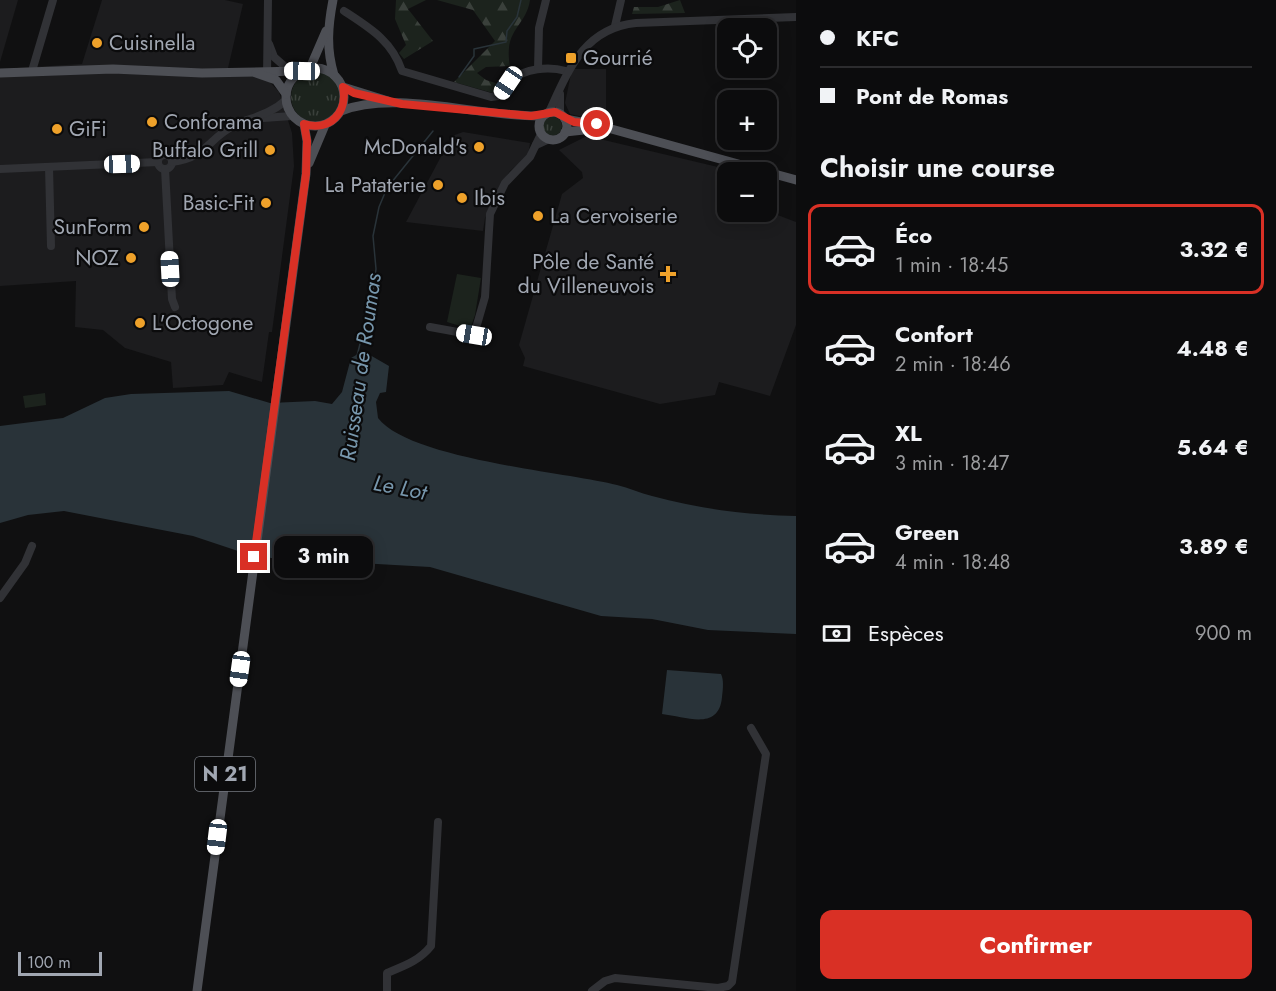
<!DOCTYPE html>
<html lang="fr">
<meta charset="utf-8">
<style>
body{margin:0;font-family:Jost,sans-serif;background:#151516;color:#f1f3f6;height:100vh;display:flex;flex-direction:column;font-size:22px;white-space:nowrap}
*{box-sizing:border-box;margin:0}
p{font-size:20px;color:#9a9b9d}
.icon{flex:none;width:33px;height:33px;fill:none;stroke:currentColor;stroke-width:2;stroke-linecap:round;stroke-linejoin:round}
.map{position:relative;flex:1;overflow:hidden}
.panel{display:flex;flex-direction:column;background:#0c0c0d;width:480px}
.panel>*{flex:none}
.guide{display:grid;align-content:center;height:132px;padding:0 24px;background:#0c0c0d}
.controls{position:absolute;left:717px;top:18px;display:grid;gap:12px}
.controls a{display:grid;place-items:center;width:60px;height:60px;border-radius:12px;background:#0c0c0d;box-shadow:0 3px 15px #0003,0 0 0 2px #2c2c2e;font-size:30px}
.scale{position:absolute;left:18px;bottom:15px;width:84px;box-sizing:border-box;padding-left:6px;border:3px solid #a1a7b2;border-top:0;font-size:16px;line-height:21px;white-space:nowrap;color:#a1a7b2;-webkit-text-stroke:4px #0b0b0c;paint-order:stroke}
.end{position:absolute;width:27px;height:27px;margin:-14px;border:8px solid #d93025;background:#fff;box-shadow:0 0 0 3px #fff}
.from{border-radius:50%}
.bubble{position:absolute;height:42px;border-radius:12px;background:#0c0c0d;box-shadow:0 3px 15px #0003,0 0 0 2px #2c2c2e;font-size:20px;font-weight:700;line-height:42px;text-align:center}
.car{position:absolute;width:18px;height:36px;margin:-18px -9px;border-radius:8px;box-shadow:0 0 4px 2px #0007;background:linear-gradient(#fff 24%,#345 0 40%,#fff 0 76%,#345 0 86%,#fff 0)}
.guide b{display:flex;align-items:center;gap:21px;height:57px;font-size:22px}
.guide b+b{border-top:2px solid #2c2c2e}
.guide i{width:15px;height:15px;background:#f1f3f6}
ul{padding:0;list-style:none}
li{display:flex;align-items:center;gap:18px;height:90px;margin:0 12px 9px;padding:0 12px;border:3px solid transparent;border-radius:12px}
li div{flex:1}
li b{display:block;font-size:22px}
li em{font-style:normal;font-weight:700}
li.selected{border-color:#d93025}
li>.icon{width:54px;height:54px;stroke-width:1.5}
h2{padding:0 24px;font-size:27px;line-height:72px}
.pay{display:flex;align-items:center;gap:15px;height:66px;padding:0 24px;font-size:22px}
.pay p{margin-inline-start:auto}
.cta{display:flex;gap:12px;margin-top:auto;padding:12px 24px}
.cta a{flex:1;height:69px;border-radius:12px;background:#d93025;color:#fff;font-size:24px;font-weight:700;line-height:69px;text-align:center}
main{display:flex;flex:1;min-height:0}
.map>svg:first-child{display:block}
.built{fill:#1c1c1e}
.grass{fill:url(#grass-tufts)}
.forest{fill:url(#forest-firs)}
.pitch{fill:#1c231d}
.water{fill:#293339}
.lines{fill:none;stroke-linecap:round;stroke-linejoin:round}
.stream{stroke:#293339;stroke-width:1.5}
.minor{stroke:#313236;stroke-width:8}
.major{stroke:#4d4f55;stroke-width:9}
.route{stroke:#d93025;stroke-width:8}
.poi-dot{fill:#eea12a;stroke:#0b0b0c;stroke-width:2}
.labels{text-anchor:middle;stroke-width:4.5;stroke-linejoin:round;paint-order:stroke}
.shield{fill:#0b0b0c;stroke:#747880;stroke-width:1.5}
.shield-label{font-size:20px;font-weight:bold;fill:#a1a7b2}
.poi-label{font-size:21px;fill:#a1a7b2;stroke:#0b0b0c;text-anchor:start}
.water-label{font-size:22px;font-style:italic;fill:#7797ad;stroke:#0b0b0c}
</style>
<main>
<div class="map">
<svg width="796" height="991" viewBox="0 0 796 991">
<defs>
<pattern id="grass-tufts" width="24" height="20" patternUnits="userSpaceOnUse" patternTransform="scale(1.5)"><rect width="24" height="20" fill="#1c231d"/><path d="M3 7l-1-3M5 7V3M7 7l1-3M15 17l-1-3M17 17v-4M19 17l1-3" fill="none" stroke="#3a403b"/></pattern>
<pattern id="forest-firs" width="22" height="20" patternUnits="userSpaceOnUse" patternTransform="scale(1.5)"><rect width="22" height="20" fill="#1c231d"/><path d="M5 1l3.5 6h-7zM16 11l3.5 6h-7z" fill="#3a403b"/></pattern>
</defs>
<rect width="100%" height="100%" fill="#101011"/>
<g class="built">
<polygon points="0,0 18,0 0,62"/>
<polygon points="102,0 225,0 243,4 228,68 267,79 279,92 292,133 294,166 272,332 269,332 262,382 229,372 223,385 173,388 171,362 125,348 103,330 75,327 76,281 0,286 0,69 82,64"/>
<polygon points="572,69 606,69 606,122 570,114 565,103"/>
<polygon points="463,132 530,143 528,156 510,171 494,196 485,218 483,231 406,222 452,136"/>
<polygon points="587,136 739,172 728,172 728,212 767,211 796,222 796,325 770,396 719,382 715,395 660,404 523,366 525,358 519,345 562,194 583,178 582,172 559,150"/>
</g>
<g class="grass">
<circle cx="316" cy="97" r="25"/>
<circle cx="552" cy="126" r="10"/>
</g>
<g class="forest">
<polygon points="396,0 426,0 408,9 433,41 404,59 399,53 406,45 395,19"/>
<path d="M 437,0 L 530,0 C 526,27 503,29 510,66 L 486,67 L 477,73 L 486,80 L 502,85 L 493,93 L 454,82 L 495,41 L 473,10 Z"/>
<polygon points="680,0 685,13 632,14 634,7 658,7"/>
</g>
<g class="pitch">
<polygon points="457,274 481,278 475,315 470,329 447,322"/>
<polygon points="45,393 46,405 25,408 23,396"/>
</g>
<g class="water">
<path d="M 363,351 L 389,366 L 386,392 L 380,393 L 376,402 L 378,418 C 409,459 565,472 617,485 C 629,488 640,493 652,496 C 699,509 748,515 796,516 L 796,634 L 708,630 L 652,619 L 601,616 L 430,567 L 271,558 L 241,552 L 193,536 L 64,511 L 28,515 L 0,523 L 0,426 L 63,418 L 105,398 L 131,394 L 229,391 L 270,403 L 315,401 L 332,404 L 342,392 L 351,358 Z"/>
<path d="M 667,670 L 721,674 C 724,680 723,689 722,697 C 719,731 687,717 662,714 Z"/>
</g>
<g class="lines">
<g class="stream">
<polyline points="459,77 474,56 474,49 506,42 507,31 517,17 521,0"/>
<polyline points="357,356 373,291 376,269 373,236 379,207 387,188 433,131"/>
</g>
<g class="minor">
<path d="M 344,11 C 370,28 392,41 402,71 L 491,97 L 498,96 C 502,91 505,85 510,81 C 525,68 549,66 566,71"/>
<polyline points="615,26 621,0"/>
<polyline points="269,44 274,57 290,71"/>
<polyline points="538,69 539,28 546,0"/>
<polyline points="32,71 53,0"/>
<polyline points="267,76 268,0"/>
<polyline points="560,94 560,114"/>
<path d="M 549,112 C 568,71 584,28 636,23 L 796,17"/>
<polyline points="263,118 292,116"/>
<polyline points="536,145 549,139"/>
<circle cx="165" cy="162" r="7"/>
<path d="M 172,162 C 207,158 208,138 235,125 C 253,117 271,114 286,100"/>
<polyline points="49,167 51,246"/>
<polyline points="0,169 158,162"/>
<polyline points="165,169 172,299 175,307"/>
<polyline points="430,327 474,335 485,297 490,214 505,183 530,157 541,134"/>
<polyline points="0,598 25,563 32,546"/>
<path d="M 387,991 L 387,973 C 404,966 419,961 431,946 L 438,822"/>
<polyline points="592,991 605,981 615,978 718,988 728,986 732,982 766,754 751,728"/>
</g>
<g class="major">
<path d="M 333,0 C 328,26 326,49 334,75"/>
<circle cx="315" cy="97" r="29"/>
<polyline points="310,68 326,31"/>
<polyline points="0,73 113,69 202,73 302,71"/>
<polyline points="256,73 276,80 286,94"/>
<polyline points="343,87 388,101"/>
<path d="M 341,111 C 395,89 483,118 543,116"/>
<circle cx="553" cy="126" r="14"/>
<polyline points="565,119 597,125 796,180"/>
<polyline points="565,132 593,129"/>
<polyline points="309,163 325,125"/>
<polyline points="197,991 306,174 307,141 304,124"/>
</g>
</g>
<g class="lines">
<path class="route" d="M 254,557 L 306,174 L 307,141 L 304,124 C 330,132 348,112 343,87 L 354,93 L 402,104 L 531,116 L 555,112 L 574,122 L 597,124"/>
</g>
<g class="poi-dot">
<circle cx="97" cy="43" r="6"/>
<rect x="565" y="52" width="12" height="12" rx="3"/>
<circle cx="152" cy="122" r="6"/>
<circle cx="57" cy="129" r="6"/>
<circle cx="479" cy="147" r="6"/>
<circle cx="270" cy="150" r="6"/>
<circle cx="438" cy="185" r="6"/>
<circle cx="462" cy="198" r="6"/>
<circle cx="266" cy="203" r="6"/>
<circle cx="538" cy="216" r="6"/>
<circle cx="144" cy="227" r="6"/>
<circle cx="131" cy="258" r="6"/>
<path d="M665 265h6v6h6v6h-6v6h-6v-6h-6v-6h6z"/>
<circle cx="140" cy="323" r="6"/>
</g>
<g class="labels">
<rect class="shield" x="195" y="757" width="60" height="34" rx="4.5"/>
<g class="shield-label">
<text x="225" y="781">N 21</text>
</g>
<g class="poi-label">
<text x="109" y="50">Cuisinella</text>
<text x="583" y="65">Gourrié</text>
<text x="164" y="129">Conforama</text>
<text x="69" y="136">GiFi</text>
<text x="467" y="154" text-anchor="end">McDonald's</text>
<text x="258" y="157" text-anchor="end">Buffalo Grill</text>
<text x="426" y="192" text-anchor="end">La Pataterie</text>
<text x="474" y="205">Ibis</text>
<text x="254" y="210" text-anchor="end">Basic-Fit</text>
<text x="550" y="223">La Cervoiserie</text>
<text x="132" y="234" text-anchor="end">SunForm</text>
<text x="119" y="265" text-anchor="end">NOZ</text>
<text x="654" y="269" text-anchor="end">Pôle de Santé<tspan x="654" dy="24">du Villeneuvois</tspan></text>
<text x="152" y="330">L'Octogone</text>
</g>
<g class="water-label">
<text transform="translate(360 367) rotate(-82)" y="8">Ruisseau de Roumas</text>
<text transform="translate(400 487) rotate(11)" y="8">Le Lot</text>
</g>
</g>
</svg>
<div class="controls">
<a><svg class="icon" aria-label="locate" viewBox="0 0 24 24"><circle cx="12" cy="12" r="6"/><path d="M12 2v4M12 18v4M2 12h4M18 12h4"/></svg></a>
<a>+</a>
<a>−</a>
</div>
<div class="scale">100 m</div>
<i class="end from" style="left:597px;top:124px"></i>
<i class="end" style="left:254px;top:557px"></i>
<div class="bubble" style="left:274px;top:536px;width:99px">3 min</div>
<i class="car" style="left:302px;top:71px;rotate:271deg"></i>
<i class="car" style="left:508px;top:83px;rotate:214deg"></i>
<i class="car" style="left:122px;top:164px;rotate:88deg"></i>
<i class="car" style="left:170px;top:269px;rotate:357deg"></i>
<i class="car" style="left:474px;top:335px;rotate:280deg"></i>
<i class="car" style="left:240px;top:669px;rotate:188deg"></i>
<i class="car" style="left:217px;top:837px;rotate:187deg"></i>
</div>
<section class="panel">
<div class="guide">
<b><i class="from"></i>KFC</b>
<b><i></i>Pont de Romas</b>
</div>
<h2>Choisir une course</h2>
<ul>
<li class="selected"><svg class="icon" aria-label="car" viewBox="0 0 24 24"><path d="M5 17H2v-5l4-1 3-4h7l3 4 3 1v5h-3M9 17h6M6 11h13"/><circle cx="7" cy="17" r="2"/><circle cx="17" cy="17" r="2"/></svg><div><b>Éco</b><p>1 min · 18:45</p></div><em>3.32 €</em></li>
<li><svg class="icon" aria-label="car" viewBox="0 0 24 24"><path d="M5 17H2v-5l4-1 3-4h7l3 4 3 1v5h-3M9 17h6M6 11h13"/><circle cx="7" cy="17" r="2"/><circle cx="17" cy="17" r="2"/></svg><div><b>Confort</b><p>2 min · 18:46</p></div><em>4.48 €</em></li>
<li><svg class="icon" aria-label="car" viewBox="0 0 24 24"><path d="M5 17H2v-5l4-1 3-4h7l3 4 3 1v5h-3M9 17h6M6 11h13"/><circle cx="7" cy="17" r="2"/><circle cx="17" cy="17" r="2"/></svg><div><b>XL</b><p>3 min · 18:47</p></div><em>5.64 €</em></li>
<li><svg class="icon" aria-label="car" viewBox="0 0 24 24"><path d="M5 17H2v-5l4-1 3-4h7l3 4 3 1v5h-3M9 17h6M6 11h13"/><circle cx="7" cy="17" r="2"/><circle cx="17" cy="17" r="2"/></svg><div><b>Green</b><p>4 min · 18:48</p></div><em>3.89 €</em></li>
</ul>
<div class="pay"><svg class="icon" aria-label="cash" viewBox="0 0 24 24"><path d="M3 7h18v10H3z"/><circle cx="12" cy="12" r="2"/></svg>Espèces<p>900 m</p></div>
<div class="cta"><a>Confirmer</a></div>
</section>
</main>
